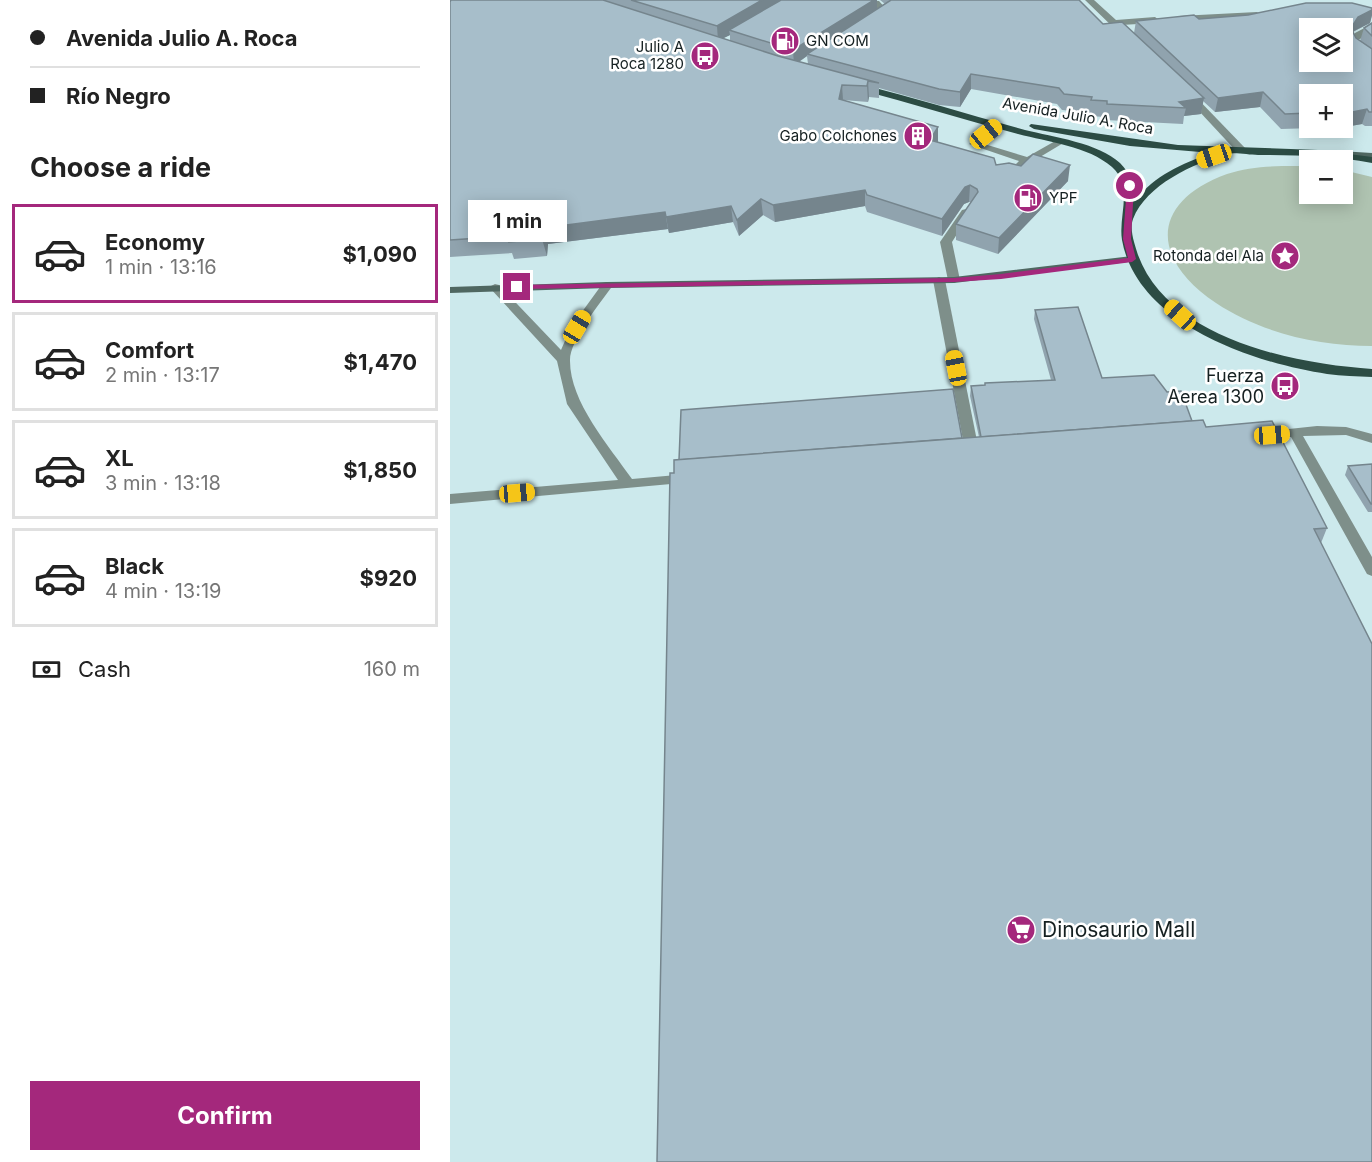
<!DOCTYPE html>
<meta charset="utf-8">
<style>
body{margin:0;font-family:Inter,sans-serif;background:#f2f2f2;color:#222;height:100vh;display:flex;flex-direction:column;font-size:22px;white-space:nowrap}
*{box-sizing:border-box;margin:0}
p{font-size:20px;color:#767676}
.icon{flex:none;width:33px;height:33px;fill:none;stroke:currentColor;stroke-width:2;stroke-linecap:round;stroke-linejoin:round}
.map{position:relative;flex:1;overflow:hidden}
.sheet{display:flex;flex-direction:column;background:#fff;width:450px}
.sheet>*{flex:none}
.banner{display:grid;align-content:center;height:132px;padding:0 30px;background:#fff}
.buttons{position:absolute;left:849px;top:18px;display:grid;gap:12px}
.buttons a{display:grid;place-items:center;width:54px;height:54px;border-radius:0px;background:#fff;box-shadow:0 3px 15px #0003;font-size:30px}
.end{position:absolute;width:27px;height:27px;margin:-14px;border:8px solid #a4287c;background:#fff;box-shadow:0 0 0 3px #fff}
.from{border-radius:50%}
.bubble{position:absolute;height:42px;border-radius:0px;background:#fff;box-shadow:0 3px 15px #0003;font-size:20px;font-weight:700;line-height:42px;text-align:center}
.car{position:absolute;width:18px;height:36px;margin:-18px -9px;border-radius:8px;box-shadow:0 0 4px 2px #0007;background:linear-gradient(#f5c518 24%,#345 0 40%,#f5c518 0 76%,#345 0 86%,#f5c518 0)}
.banner b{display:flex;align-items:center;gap:21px;height:57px;font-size:22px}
.banner b+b{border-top:2px solid #e0e0e0}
.banner i{width:15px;height:15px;background:#222}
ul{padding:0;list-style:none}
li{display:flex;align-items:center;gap:18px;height:99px;margin:0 12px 9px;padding:0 18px;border:3px solid #e0e0e0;border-radius:0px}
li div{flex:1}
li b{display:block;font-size:22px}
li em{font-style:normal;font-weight:700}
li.selected{border-color:#a4287c}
li>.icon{width:54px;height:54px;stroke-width:1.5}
h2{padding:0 30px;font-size:27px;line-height:72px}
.pay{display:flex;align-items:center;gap:15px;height:66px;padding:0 30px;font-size:22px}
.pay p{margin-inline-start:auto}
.primary-button{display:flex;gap:12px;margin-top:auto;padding:12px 30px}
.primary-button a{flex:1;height:69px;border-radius:0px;background:#a4287c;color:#fff;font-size:24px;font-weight:700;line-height:69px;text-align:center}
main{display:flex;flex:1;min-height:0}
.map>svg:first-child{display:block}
.green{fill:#afc3b1}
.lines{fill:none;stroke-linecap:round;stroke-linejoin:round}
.service{fill:#7e8f8a;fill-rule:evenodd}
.minor{fill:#7e8f8a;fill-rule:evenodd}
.secondary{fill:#4f6761;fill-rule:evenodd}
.primary{fill:#2c4c44;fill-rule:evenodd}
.wall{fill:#90a3ae;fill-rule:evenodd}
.shaded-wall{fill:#75858d}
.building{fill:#a7beca;stroke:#75858d;stroke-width:1.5;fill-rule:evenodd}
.route{fill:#a4287c}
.labels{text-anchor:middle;stroke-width:5;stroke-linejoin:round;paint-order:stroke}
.far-poi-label{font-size:15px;fill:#152021;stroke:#fff;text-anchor:end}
.far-street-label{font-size:15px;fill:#152021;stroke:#fff}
.poi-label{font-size:18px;fill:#152021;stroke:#fff;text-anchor:end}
.near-poi-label{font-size:21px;fill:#152021;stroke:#fff;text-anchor:start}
</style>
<main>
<section class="sheet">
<div class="banner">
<b><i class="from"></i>Avenida Julio A. Roca</b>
<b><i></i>Río Negro</b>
</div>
<h2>Choose a ride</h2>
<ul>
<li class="selected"><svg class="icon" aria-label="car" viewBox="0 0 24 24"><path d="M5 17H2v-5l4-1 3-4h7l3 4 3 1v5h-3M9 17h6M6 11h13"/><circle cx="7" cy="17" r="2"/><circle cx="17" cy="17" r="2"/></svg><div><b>Economy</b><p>1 min · 13:16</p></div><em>$1,090</em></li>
<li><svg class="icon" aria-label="car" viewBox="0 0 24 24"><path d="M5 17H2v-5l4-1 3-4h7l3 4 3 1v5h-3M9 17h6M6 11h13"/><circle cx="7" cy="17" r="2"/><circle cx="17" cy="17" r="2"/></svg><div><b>Comfort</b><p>2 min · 13:17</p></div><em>$1,470</em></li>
<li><svg class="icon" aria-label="car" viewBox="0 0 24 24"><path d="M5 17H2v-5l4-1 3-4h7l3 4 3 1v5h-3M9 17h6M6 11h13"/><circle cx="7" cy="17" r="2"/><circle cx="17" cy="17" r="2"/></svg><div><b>XL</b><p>3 min · 13:18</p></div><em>$1,850</em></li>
<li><svg class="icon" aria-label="car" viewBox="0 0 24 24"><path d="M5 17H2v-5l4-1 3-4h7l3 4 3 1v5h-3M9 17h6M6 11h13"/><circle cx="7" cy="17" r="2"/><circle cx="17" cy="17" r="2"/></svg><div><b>Black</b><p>4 min · 13:19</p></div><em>$920</em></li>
</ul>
<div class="pay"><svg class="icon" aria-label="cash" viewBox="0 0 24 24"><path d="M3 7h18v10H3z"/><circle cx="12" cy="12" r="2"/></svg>Cash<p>160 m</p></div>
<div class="primary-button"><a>Confirm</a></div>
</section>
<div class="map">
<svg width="922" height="1162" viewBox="0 0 922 1162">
<rect width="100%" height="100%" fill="#cce9ec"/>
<path class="green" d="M 859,166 L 860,194 L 892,194 L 893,170 L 922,177 L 922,346 C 869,346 811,333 766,303 C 700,259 700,202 777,174 C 803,165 832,166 859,166 Z"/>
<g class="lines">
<g class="service">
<polygon points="412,0 429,1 440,13 430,21 424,21 424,17 431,13 423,5"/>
<polygon points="547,122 550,123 550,127 531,143 577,157 607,140 615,142 575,166 567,166 566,164 569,161 519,144"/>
<polygon points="516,209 521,212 502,242 510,280 504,283 498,280 490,242 512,210"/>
<polygon points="489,277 495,280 530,456 523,461 516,456 483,280"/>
<path d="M 157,282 L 163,285 C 151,302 119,341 120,361 C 120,402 159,446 182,479 L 238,474 L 243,476 L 245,479 L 243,482 L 0,504 L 0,494 L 168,480 L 117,404 L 107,361 L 39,287 L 45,284 L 49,285 L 111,350 L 121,327 L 153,283 Z"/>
<polygon points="867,426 896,427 922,434 922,443 896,435 853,436 922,557 922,576 917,574 841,437 810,440 803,436 810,432"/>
</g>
<g class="minor">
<polygon points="635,0 644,0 666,20 705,17 709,20 705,23 671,25 672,30 666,30"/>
<polygon points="807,12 811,15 810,17 729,22 725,19 729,16"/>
<polygon points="922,24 922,31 907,41 910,47 922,57 922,64 903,50 899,41 905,33"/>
<polygon points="735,92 741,92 796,149 796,153 788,153 735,96"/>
</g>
<g class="secondary">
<polygon points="890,151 922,153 922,159 886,156 885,154"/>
<polygon points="682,256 688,259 686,261 504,283 157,288 0,293 0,287 157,282 504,277"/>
</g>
<path class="primary" d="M 410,84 C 465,98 520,115 575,130 C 603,137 649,143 670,163 C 681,174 685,186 685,201 C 705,175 731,164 762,153 L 680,146 L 584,129 L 579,126 L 581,124 L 728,145 L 868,150 L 922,157 L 922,163 C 884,156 847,155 808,155 C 799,155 785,152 777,154 C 744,163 696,185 683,219 C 679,230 685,245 688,255 C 719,339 844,364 922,369 L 922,377 C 907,376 892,376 877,374 C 804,363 687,324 672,240 C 668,215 684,187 662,167 C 638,146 598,142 568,134 C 514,120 461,103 407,89 L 405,87 Z"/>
</g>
<g class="wall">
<path d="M 1,0 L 427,0 L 427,9 L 435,4 L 430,0 L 629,0 L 653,24 L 684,33 L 686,21 L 749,19 L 922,8 L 922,15 L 920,23 L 903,32 L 906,38 L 910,41 L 914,28 L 922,23 L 922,126 L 915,126 L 912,124 L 872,131 L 864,128 L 831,129 L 810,107 L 765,112 L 753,101 L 751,114 L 734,116 L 733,124 L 655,120 L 655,117 L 639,116 L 640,113 L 612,110 L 607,104 L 521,89 L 510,107 L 489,105 L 429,88 L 429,98 L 419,97 L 418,102 L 393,100 L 488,127 L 488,142 L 546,165 L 618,181 L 548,254 L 506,240 L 506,224 L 521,202 L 519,202 L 514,204 L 492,236 L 417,212 L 415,206 L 325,222 L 313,215 L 289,236 L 283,222 L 219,233 L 218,229 L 98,244 L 97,256 L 64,259 L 62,253 L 0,257 L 0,2 ZM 280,35 L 280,41 L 273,38 ZM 357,56 L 358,64 L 349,62 ZM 860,94 L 892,128 L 860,128 Z"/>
<polygon points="585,310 652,378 756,427 877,528 871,543 224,473 229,460 529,437 520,396 521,386 601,380 584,319"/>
<polygon points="922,464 922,512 918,512 895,475 898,466"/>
</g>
<g class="shaded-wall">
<polygon points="312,0 339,0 279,30 280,35 268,41 267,26"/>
<polygon points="424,0 427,0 427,13 357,54 357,56 344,65 343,50"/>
<polygon points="922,10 922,15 920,23 904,31 897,42 901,28 908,17"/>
<polygon points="521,74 521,89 510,107 510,92"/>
<polygon points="418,81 419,97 418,102 417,86"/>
<polygon points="392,85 393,100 389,99"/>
<polygon points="813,92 810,107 765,112 768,98"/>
<polygon points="754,98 751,114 734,116 736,108 729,102"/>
<polygon points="917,109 912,124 872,131 873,128 892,128 892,114"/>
<polygon points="488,127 488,143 480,140"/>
<polygon points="620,165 618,181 548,254 549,238"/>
<polygon points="520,185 519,202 514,204 492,236 492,219 515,187"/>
<polygon points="415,190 415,206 325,222 323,205"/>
<polygon points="311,199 313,215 289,236 287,220"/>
<polygon points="281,206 283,222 219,233 216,217"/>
<polygon points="215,212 218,229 98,244 97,256 92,239 94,228"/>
</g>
<g class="building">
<polygon points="1,0 153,0 328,56 429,83 418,81 417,86 392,85 389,99 488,127 480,140 544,158 546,165 559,163 571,166 583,154 620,165 549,238 506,224 528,192 527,189 520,185 515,187 492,219 417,195 415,190 323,205 311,199 287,220 281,206 216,217 215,212 94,228 92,239 59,242 60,236 0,240 0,2"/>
<polygon points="181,0 312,0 267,26"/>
<polygon points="331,0 424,0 343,50 279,30"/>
<polygon points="441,0 629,0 653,24 672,22 754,98 729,102 736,108 657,104 657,101 641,100 642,97 614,94 609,88 521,74 510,92 489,89 357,54"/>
<path d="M 856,3 L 902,3 L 922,8 L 922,10 L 908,17 L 901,28 L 906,38 L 922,49 L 922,112 L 919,112 L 917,109 L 892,114 L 892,94 L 860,94 L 860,113 L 835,114 L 813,92 L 768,98 L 686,21 L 744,15 L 749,19 L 798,15 ZM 860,28 L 892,28 L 892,62 L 860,62 Z"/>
<polygon points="922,23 922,36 914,28"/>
<polygon points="628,307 652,378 704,375 717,392 731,391 742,421 531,437 521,386 535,385 535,383 605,380 585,310"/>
<polygon points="503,389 512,438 229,460 231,410"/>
<polygon points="753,420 756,427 822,421 877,528 864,529 922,644 922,1162 207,1162 220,473 224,473 224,460"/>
<polygon points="922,464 922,504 921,504 898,466"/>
</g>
<polygon class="route" points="680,184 684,186 681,239 686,259 682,262 551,279 504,282 67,289 64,287 67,285 504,278 551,274 678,258 673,239 677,186"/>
<defs>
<g id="fuel-disc" transform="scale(1.5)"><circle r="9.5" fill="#a4287c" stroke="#fff"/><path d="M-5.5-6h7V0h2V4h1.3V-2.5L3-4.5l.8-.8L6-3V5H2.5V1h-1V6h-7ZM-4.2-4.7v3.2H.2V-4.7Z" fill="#fff"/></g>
<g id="bus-disc" transform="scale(1.5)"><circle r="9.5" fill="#a4287c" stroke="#fff"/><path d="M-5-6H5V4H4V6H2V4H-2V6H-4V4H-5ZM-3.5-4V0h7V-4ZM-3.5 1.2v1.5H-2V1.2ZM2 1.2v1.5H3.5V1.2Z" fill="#fff"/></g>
<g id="building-disc" transform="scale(1.5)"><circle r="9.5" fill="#a4287c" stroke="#fff"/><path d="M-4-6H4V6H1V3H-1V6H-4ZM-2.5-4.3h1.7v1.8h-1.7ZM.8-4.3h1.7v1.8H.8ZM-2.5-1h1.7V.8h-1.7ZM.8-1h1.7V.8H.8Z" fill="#fff"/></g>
<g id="sight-disc" transform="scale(1.5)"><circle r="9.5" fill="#a4287c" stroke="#fff"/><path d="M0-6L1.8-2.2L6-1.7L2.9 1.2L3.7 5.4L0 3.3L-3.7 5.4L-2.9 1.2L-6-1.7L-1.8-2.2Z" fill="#fff"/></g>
<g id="supermarket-disc" transform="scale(1.5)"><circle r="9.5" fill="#a4287c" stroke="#fff"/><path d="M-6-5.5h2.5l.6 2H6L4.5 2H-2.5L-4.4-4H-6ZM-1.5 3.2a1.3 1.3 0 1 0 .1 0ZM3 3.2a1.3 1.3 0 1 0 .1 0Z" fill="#fff"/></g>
</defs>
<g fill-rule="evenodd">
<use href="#fuel-disc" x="335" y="41"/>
<use href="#bus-disc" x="255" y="56"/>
<use href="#building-disc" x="468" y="136"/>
<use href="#fuel-disc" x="578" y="198"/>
<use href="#sight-disc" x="835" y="256"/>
<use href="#bus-disc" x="835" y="386"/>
<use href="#supermarket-disc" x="571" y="930"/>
</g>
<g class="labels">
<g class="far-poi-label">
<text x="356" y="46" text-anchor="start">GN COM</text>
<text x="234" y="52">Julio A<tspan x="234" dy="17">Roca 1280</tspan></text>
<text x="447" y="141">Gabo Colchones</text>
<text x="599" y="203" text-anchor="start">YPF</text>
<text x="814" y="261">Rotonda del Ala</text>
</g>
<g class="far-street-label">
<text transform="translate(628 116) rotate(10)" y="5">Avenida Julio A. Roca</text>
</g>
<g class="poi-label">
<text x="814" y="382">Fuerza<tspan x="814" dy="21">Aerea 1300</tspan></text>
</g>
<g class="near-poi-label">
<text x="592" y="937">Dinosaurio Mall</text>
</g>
</g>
</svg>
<div class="buttons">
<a><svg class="icon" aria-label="layers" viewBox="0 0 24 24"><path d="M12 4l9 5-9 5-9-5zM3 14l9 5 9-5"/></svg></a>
<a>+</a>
<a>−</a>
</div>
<i class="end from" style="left:680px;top:186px"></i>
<i class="end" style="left:67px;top:287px"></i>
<div class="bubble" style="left:18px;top:200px;width:99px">1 min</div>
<i class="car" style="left:536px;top:134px;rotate:51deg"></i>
<i class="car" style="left:764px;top:156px;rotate:251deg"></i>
<i class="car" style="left:730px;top:315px;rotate:312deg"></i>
<i class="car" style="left:127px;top:327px;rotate:31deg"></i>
<i class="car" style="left:506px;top:368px;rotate:349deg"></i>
<i class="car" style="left:822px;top:435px;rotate:86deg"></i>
<i class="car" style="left:67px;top:493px;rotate:85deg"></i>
</div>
</main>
